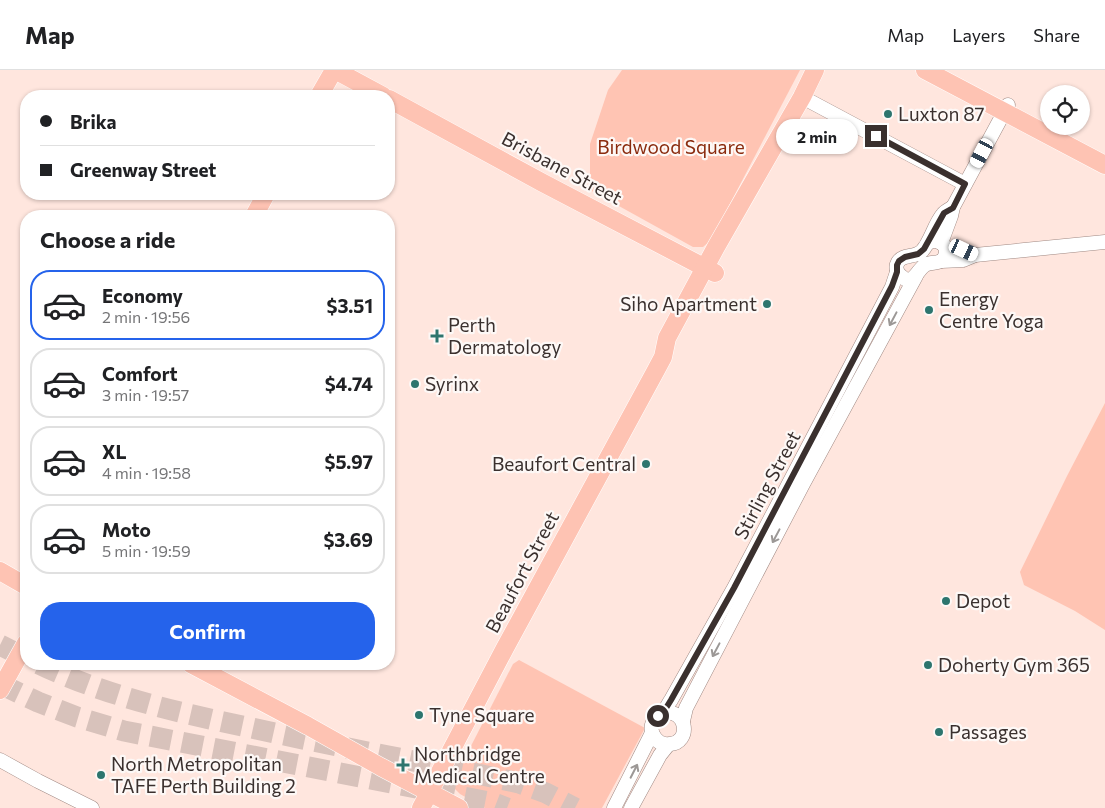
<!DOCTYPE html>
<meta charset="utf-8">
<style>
body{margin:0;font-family:Commissioner,sans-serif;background:#f6f6f6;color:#202124;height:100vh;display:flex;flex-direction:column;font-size:19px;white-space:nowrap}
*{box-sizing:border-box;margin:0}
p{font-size:16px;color:#757577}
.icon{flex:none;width:28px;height:28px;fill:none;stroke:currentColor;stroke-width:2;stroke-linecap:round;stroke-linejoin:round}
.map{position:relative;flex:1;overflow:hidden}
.drawer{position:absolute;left:20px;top:140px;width:375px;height:460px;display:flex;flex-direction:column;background:#fff;border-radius:20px;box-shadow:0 1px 4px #0004}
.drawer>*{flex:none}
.top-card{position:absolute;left:20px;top:20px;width:375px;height:110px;border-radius:20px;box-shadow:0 1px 4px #0004;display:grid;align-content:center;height:110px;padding:0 20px;background:#fff}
.buttons{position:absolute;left:1040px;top:15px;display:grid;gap:10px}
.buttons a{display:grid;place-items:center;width:50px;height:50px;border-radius:50%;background:#fff;box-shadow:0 1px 4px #0004;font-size:25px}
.end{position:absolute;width:22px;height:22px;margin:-11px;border:6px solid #3a302e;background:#fff;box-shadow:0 0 0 2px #fff}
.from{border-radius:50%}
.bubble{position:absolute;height:35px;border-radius:18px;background:#fff;box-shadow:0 1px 4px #0004;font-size:16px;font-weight:700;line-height:35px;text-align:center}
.car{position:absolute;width:15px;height:30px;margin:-15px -8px;border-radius:6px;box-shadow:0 0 4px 1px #0007;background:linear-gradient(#fff 24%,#345 0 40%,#fff 0 76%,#345 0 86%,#fff 0)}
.top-card b{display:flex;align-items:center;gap:18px;height:48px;font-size:19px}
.top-card b+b{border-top:1px solid #e0e0e0}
.top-card i{width:12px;height:12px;background:#202124}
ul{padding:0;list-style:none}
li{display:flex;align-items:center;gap:15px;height:70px;margin:0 10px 8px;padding:0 10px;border:2px solid #e0e0e0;border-radius:20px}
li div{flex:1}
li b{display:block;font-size:19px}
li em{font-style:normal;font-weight:700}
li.on{border-color:#2563eb}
li>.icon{width:45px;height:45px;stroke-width:1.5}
h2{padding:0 20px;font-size:22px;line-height:60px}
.button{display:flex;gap:10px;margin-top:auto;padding:10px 20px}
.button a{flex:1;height:58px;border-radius:20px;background:#2563eb;color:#fff;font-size:20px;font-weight:700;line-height:58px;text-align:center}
header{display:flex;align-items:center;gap:30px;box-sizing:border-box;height:70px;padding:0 25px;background:#fff;border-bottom:1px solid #e0e0e0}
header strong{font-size:24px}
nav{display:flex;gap:28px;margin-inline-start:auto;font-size:18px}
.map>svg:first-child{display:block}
.green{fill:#ffc4b3}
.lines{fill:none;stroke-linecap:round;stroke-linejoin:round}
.motorway-tunnel{stroke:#d8c2bb;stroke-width:21;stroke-dasharray:21 11;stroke-linecap:butt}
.tertiary-casing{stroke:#a08983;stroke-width:15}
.primary-casing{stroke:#fff;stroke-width:19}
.tertiary{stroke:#fff;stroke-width:14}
.primary{stroke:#fec3b3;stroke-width:18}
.oneway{stroke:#9c9896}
.route{stroke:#3a302e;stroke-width:6}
.poi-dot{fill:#2d756e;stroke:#fdf8f6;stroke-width:2}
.labels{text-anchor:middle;stroke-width:4.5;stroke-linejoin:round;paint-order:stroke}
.poi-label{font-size:19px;fill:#3a302e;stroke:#fdf8f6;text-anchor:start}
.park-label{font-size:19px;fill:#8b2c0f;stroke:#fdf8f6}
.street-label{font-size:19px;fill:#3a302e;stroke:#fdf8f6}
</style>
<header>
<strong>Map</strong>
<nav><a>Map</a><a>Layers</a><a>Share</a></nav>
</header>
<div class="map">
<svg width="1105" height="738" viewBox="0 0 1105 738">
<rect width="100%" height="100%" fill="#ffe6de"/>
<g class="green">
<polygon points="622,0 800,0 711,170 703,177 693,177 590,120 590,74 608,20"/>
<polygon points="1105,333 1105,560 1075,541 1024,515 1020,502 1067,406"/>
<polygon points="519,590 645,658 602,738 485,738 460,724 451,715 513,594"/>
</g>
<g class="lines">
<g class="motorway-tunnel">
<polyline points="0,575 26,588"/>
<path d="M 39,594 C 106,626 179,643 252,658 C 341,678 430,693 519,713 L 546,723 L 575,738"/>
<polyline points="0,614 38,632 77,647 124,661 494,733 507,738"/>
</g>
<g class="tertiary-casing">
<g id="tertiary">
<polyline points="802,27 965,114"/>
<polyline points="941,173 951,146 953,137 1008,35"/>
<path d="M 927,174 C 935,167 950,174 945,186 C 942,195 932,191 925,195 C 917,200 913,217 901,206 C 897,203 895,197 898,192 C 903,184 915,188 922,181 C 931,171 934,155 943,144 C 945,141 950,139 953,137"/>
<polyline points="946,179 963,180 975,185"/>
<polyline points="941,191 963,190 975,185 1105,172"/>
<path d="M 663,643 C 688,638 691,673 670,674 C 664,675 659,673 656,669 C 650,663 650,654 656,648 C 658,646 660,645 662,643 C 666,640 668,634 671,630 L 734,518 L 892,217 L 897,202"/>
<polyline points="683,651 686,638 803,414 916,206"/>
<polyline points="0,690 38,711 92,738"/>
<polyline points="614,738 652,663"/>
<polyline points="631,738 660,685 668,675"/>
</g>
</g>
<g class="primary-casing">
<g id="primary">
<polyline points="335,0 383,26"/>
<polyline points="925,0 1105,95"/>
<polyline points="319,26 334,0"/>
<polyline points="389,29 543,113 715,203"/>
<polyline points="254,146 266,124"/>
<polyline points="0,501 26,516"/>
<polyline points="191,594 308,656 381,697 459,738"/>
<polyline points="0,620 26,573"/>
<polyline points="421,738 505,578 655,302 663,287 667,268 716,177 802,27 815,0"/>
</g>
</g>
<use href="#tertiary" class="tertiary"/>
<use href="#primary" class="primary"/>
</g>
<defs><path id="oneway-shaft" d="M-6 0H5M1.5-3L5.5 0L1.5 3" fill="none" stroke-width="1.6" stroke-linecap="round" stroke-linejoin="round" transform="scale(1.25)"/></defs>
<g class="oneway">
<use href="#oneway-shaft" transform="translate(893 249) rotate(118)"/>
<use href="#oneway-shaft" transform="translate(776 466) rotate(118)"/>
<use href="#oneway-shaft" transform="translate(716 580) rotate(118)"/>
<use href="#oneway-shaft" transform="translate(634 701) rotate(-63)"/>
</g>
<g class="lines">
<polyline class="route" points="658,646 663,643 671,630 734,518 892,216 897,202 897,195 899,191 905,187 918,184 924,179 944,143 953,138 965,114 876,66"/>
</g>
<g class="poi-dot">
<circle cx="888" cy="44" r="5"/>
<circle cx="767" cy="234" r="5"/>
<circle cx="929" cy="240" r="5"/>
<path d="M434.5 258.5h5v5h5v5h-5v5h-5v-5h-5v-5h5z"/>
<circle cx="415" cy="314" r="5"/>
<circle cx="646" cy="394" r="5"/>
<circle cx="946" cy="531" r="5"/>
<circle cx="928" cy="595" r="5"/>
<circle cx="419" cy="645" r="5"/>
<circle cx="939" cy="662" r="5"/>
<path d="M400.5 687.5h5v5h5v5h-5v5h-5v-5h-5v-5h5z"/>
<circle cx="101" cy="705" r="5"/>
</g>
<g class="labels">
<g class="poi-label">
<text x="898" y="51">Luxton 87</text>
<text x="939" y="236">Energy<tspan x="939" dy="22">Centre Yoga</tspan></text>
<text x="757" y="241" text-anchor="end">Siho Apartment</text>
<text x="448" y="262">Perth<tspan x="448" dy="22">Dermatology</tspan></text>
<text x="425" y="321">Syrinx</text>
<text x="636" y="401" text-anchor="end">Beaufort Central</text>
<text x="956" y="538">Depot</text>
<text x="938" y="602">Doherty Gym 365</text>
<text x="429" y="652">Tyne Square</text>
<text x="949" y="669">Passages</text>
<text x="414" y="691">Northbridge<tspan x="414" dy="22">Medical Centre</tspan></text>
<text x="111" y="701">North Metropolitan<tspan x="111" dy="22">TAFE Perth Building 2</tspan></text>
</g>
<g class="park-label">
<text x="671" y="84">Birdwood Square</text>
</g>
<g class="street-label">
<text transform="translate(562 98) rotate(28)" y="7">Brisbane Street</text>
<text transform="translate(767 415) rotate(-62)" y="7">Stirling Street</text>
<text transform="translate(522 502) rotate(-62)" y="7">Beaufort Street</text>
</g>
</g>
</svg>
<div class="buttons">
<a><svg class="icon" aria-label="locate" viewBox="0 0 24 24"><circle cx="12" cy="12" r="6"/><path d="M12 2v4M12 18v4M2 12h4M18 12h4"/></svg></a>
</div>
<i class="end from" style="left:658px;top:646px"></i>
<i class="end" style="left:876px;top:66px"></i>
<div class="bubble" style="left:776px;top:49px;width:82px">2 min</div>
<i class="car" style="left:982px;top:83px;rotate:208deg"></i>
<i class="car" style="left:964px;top:180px;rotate:115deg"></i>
<div class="top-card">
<b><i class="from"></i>Brika</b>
<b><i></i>Greenway Street</b>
</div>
<section class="drawer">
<h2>Choose a ride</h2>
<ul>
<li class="on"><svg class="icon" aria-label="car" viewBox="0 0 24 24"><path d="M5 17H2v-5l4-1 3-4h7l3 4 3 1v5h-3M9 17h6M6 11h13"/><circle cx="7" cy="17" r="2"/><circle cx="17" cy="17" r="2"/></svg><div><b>Economy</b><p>2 min · 19:56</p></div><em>$3.51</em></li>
<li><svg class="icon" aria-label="car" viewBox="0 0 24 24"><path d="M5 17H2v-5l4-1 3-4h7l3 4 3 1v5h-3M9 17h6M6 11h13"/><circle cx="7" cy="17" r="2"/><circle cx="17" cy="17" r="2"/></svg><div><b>Comfort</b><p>3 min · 19:57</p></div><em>$4.74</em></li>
<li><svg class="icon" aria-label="car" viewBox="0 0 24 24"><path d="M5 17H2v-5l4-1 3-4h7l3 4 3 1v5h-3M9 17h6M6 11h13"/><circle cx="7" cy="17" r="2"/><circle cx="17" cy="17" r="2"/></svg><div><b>XL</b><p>4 min · 19:58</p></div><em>$5.97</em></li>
<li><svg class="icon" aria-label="car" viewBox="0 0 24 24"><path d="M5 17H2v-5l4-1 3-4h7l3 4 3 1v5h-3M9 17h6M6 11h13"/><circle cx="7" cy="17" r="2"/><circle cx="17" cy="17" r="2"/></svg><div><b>Moto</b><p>5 min · 19:59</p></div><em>$3.69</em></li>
</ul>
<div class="button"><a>Confirm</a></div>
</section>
</div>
